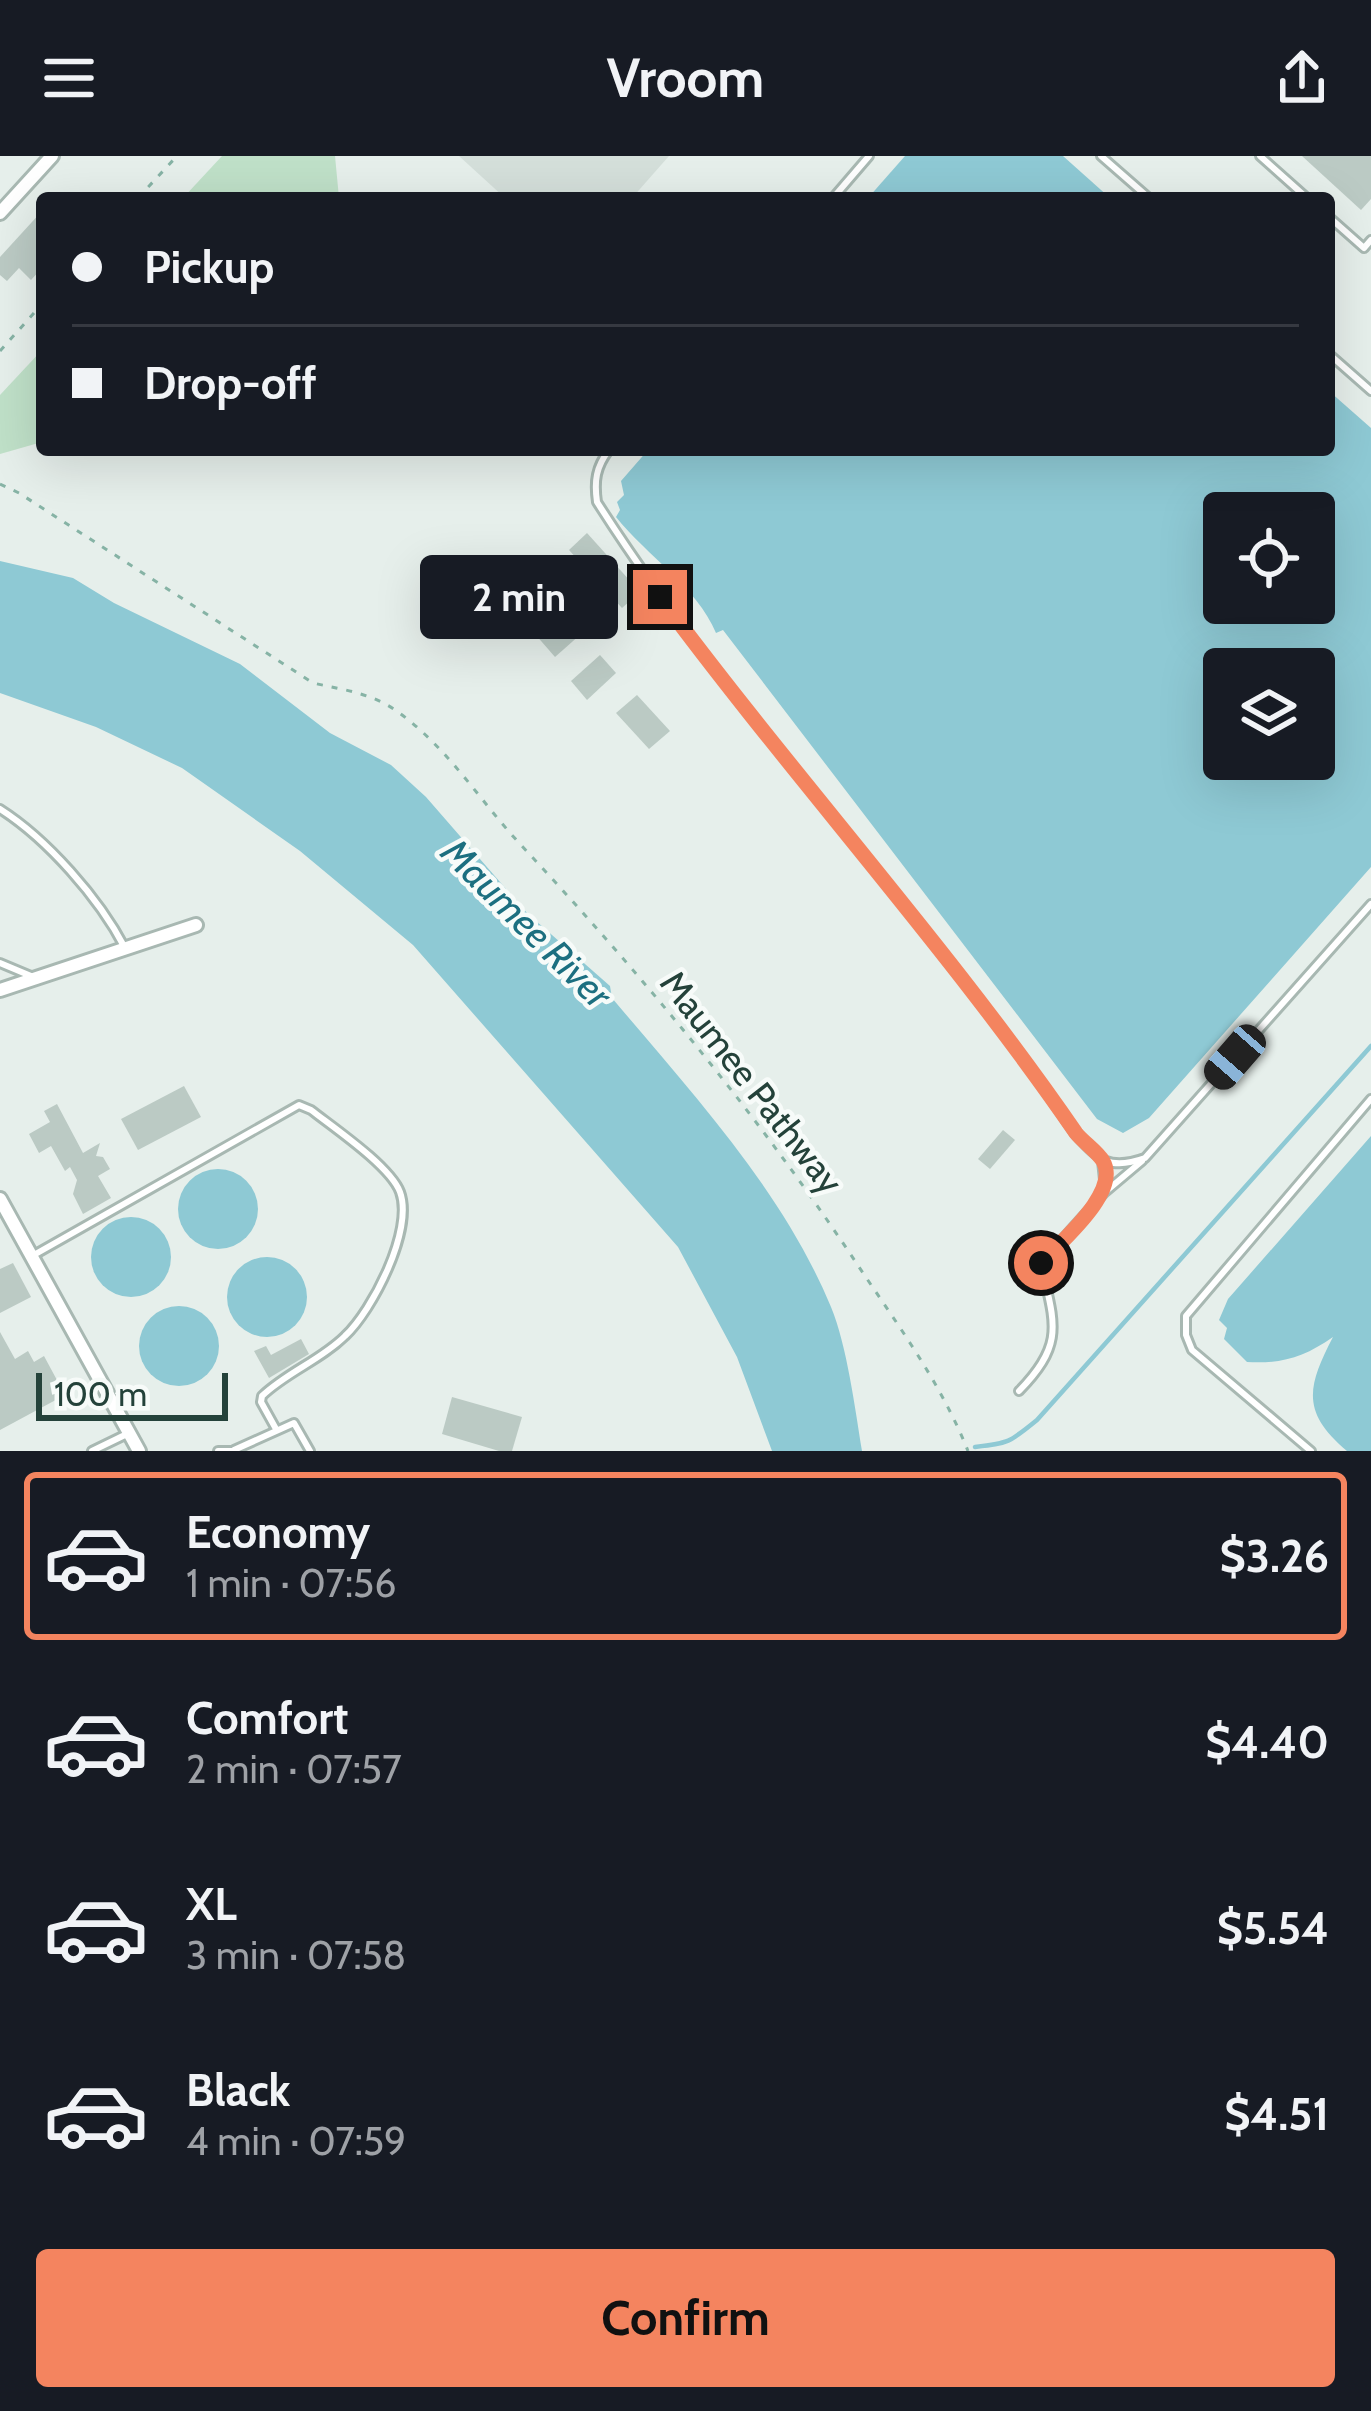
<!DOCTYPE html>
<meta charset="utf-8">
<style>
body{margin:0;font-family:Cabin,sans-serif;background:#242831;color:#f1f3f6;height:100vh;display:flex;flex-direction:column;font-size:45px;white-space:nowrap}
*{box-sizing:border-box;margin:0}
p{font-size:39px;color:#9ea1a6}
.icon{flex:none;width:66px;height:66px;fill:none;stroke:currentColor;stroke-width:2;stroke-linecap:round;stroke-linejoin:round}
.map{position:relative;height:1295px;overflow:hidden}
.panel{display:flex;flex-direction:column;background:#171b24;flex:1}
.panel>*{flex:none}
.hud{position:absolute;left:36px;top:36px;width:1299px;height:264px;border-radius:12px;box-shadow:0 12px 48px #0002;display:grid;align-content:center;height:264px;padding:0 36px;background:#171b24}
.tools{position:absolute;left:1203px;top:336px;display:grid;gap:24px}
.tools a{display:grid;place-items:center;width:132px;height:132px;border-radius:12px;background:#171b24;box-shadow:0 12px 48px #0002;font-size:60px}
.scale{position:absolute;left:36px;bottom:30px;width:192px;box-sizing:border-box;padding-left:12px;border:6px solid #24423a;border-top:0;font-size:33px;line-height:42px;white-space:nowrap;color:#24423a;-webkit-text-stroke:9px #f7fbf9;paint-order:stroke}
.end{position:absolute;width:54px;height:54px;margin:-27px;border:15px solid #f4845f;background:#111;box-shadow:0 0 0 6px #111}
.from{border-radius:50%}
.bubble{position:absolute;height:84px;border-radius:12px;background:#171b24;box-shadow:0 12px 48px #0002;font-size:39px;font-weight:700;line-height:84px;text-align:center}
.car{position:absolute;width:36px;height:72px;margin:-36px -18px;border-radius:15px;box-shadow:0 0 9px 3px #0007;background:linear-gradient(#222 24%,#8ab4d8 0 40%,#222 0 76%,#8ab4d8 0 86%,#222 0)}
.hud b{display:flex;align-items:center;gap:42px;height:114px;font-size:45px}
.hud b+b{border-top:3px solid #363941}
.hud i{width:30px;height:30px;background:#f1f3f6}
ul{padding:21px 0 0;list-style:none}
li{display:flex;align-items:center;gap:36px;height:168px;margin:0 24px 18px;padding:0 12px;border:6px solid transparent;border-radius:12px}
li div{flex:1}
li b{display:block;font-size:45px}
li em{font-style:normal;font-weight:700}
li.current{border-color:#f4845f}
li>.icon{width:108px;height:108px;stroke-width:1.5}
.action{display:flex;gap:24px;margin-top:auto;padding:24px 36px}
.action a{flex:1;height:138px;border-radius:12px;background:#f4845f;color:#111;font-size:48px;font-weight:700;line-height:138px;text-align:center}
header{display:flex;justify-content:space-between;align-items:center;height:156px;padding:0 36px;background:#171b24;font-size:54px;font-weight:700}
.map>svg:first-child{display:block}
.built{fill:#d4dfda}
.green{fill:#bfe0c8}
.water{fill:#8ec9d4;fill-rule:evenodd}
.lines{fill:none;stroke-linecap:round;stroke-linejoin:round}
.stream{stroke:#8ec9d4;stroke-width:4.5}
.building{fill:#bbcac4}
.service-casing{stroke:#a8b8b2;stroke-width:12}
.minor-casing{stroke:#a8b8b2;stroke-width:18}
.path{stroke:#86b3a5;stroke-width:3;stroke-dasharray:6 9;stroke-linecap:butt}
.service{stroke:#fff;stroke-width:6}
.minor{stroke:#fff;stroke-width:12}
.route{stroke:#f4845f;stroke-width:15}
.labels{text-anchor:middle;stroke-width:9;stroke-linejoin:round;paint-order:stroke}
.street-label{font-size:36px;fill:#24423a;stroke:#f7fbf9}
.water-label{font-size:39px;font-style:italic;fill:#1c6f80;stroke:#f7fbf9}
</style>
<header><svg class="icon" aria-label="menu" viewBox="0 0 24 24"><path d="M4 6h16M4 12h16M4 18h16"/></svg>Vroom<svg class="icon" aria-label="share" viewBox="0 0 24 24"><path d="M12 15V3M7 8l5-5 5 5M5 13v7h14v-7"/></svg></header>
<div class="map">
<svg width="1371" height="1295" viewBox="0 0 1371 1295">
<rect width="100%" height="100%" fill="#e6efeb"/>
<polygon class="built" points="459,0 669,0 632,42 505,42"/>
<g class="green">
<polygon points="222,0 335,0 339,42 183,42"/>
<polygon points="42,194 42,286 0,298 0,239"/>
</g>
<g class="water">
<polygon points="905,0 1063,0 1110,42 868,42"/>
<path d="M 1329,235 L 1371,272 L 1371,711 L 1149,962 L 1123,977 L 1097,963 L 723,474 L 716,477 C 697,431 647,400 616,361 L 620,354 L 617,346 L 624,339 L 621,325 L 648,294 L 1329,294 ZM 1224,357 L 1314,357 L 1314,447 L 1224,447 ZM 1224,513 L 1314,513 L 1314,603 L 1224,603 Z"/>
<path d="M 0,405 L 73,422 L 114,447 L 240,508 L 330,577 L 391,609 L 426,641 L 527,757 L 610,830 L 612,842 C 692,937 783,1035 831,1151 C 847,1190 855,1252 862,1295 L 772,1295 L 737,1201 L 678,1091 L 413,789 L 300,695 L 182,612 L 96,571 L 0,537 Z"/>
<path d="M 1371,980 L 1371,1295 L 1347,1295 C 1301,1256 1307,1231 1333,1181 C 1304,1201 1283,1208 1247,1206 L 1224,1183 L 1227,1172 L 1219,1164 L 1228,1143 Z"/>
<circle cx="218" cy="1053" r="40"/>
<circle cx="131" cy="1101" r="40"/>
<circle cx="267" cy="1141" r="40"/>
<circle cx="179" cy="1190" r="40"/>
</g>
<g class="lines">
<path class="stream" d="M 975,1291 C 1009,1287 1009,1287 1037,1264 L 1371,890"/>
</g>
<g class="building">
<polygon points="1302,0 1371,0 1371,43 1361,54"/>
<polygon points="42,55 42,112 31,124 19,112 7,125 0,119 0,101"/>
<polygon points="587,377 640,436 622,452 569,394"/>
<polygon points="561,455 581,478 555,501 535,478"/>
<polygon points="600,499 616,517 587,544 571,525"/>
<polygon points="637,539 670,575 649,593 616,557"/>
<polygon points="184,930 201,961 138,994 121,963"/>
<polygon points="57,948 83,997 100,987 96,1000 103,1001 110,1013 98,1020 111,1042 83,1058 73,1038 77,1024 70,1011 65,1015 51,990 39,997 29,978 50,966 44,955"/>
<polygon points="1003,974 1015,984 990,1013 978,1003"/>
<polygon points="13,1107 31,1141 0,1157 0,1113"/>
<polygon points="0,1176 15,1203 28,1195 34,1206 44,1200 65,1239 0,1274"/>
<polygon points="301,1183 309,1198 269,1222 254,1195 266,1190 271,1199"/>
<polygon points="452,1241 522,1261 512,1295 499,1295 442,1278"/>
</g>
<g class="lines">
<g class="service-casing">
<g id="service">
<polyline points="1101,0 1149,42"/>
<polyline points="1260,0 1307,42"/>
<polyline points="833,42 869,0"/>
<polyline points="1329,61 1364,92 1371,84"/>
<polyline points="1329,198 1371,235"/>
<path d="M 609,294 C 596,311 594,325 597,346 C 739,569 928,758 1075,978 C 1099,1004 1109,1015 1145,1002 L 1371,748"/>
<path d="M 0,653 C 47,683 99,742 125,792"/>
<polyline points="0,807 31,820"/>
<polyline points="1102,1005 1105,1033"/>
<path d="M 32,1100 L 299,949 L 311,954 C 334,972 390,1010 400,1036 C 414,1074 372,1155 345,1180 C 321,1204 287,1216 262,1240 L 261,1246 L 276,1273"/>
<path d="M 1019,1235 C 1066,1187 1054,1167 1041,1107 L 1104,1037 L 1142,1005"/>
<polyline points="234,1294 294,1267 310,1295"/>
<polyline points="92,1295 129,1277"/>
<polyline points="218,1295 234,1295"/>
<polyline points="1311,1295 1192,1194 1186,1179 1186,1160 1371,943"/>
</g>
</g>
<g class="minor-casing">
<g id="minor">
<polyline points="0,57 52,0"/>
<polyline points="0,834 196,769"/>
<polyline points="0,1043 139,1295"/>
</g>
</g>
<g class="path">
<polyline points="138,42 177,0"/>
<polyline points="0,195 42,148"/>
<path d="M 0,328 L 19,337 L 313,527 C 344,534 372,537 398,556 C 449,593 479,644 521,689 C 643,820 758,959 857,1108 C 897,1168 941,1227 968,1295"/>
</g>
<use href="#service" class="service"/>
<use href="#minor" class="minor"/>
</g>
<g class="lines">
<path class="route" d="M 660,441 C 794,622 948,791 1076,977 C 1083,986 1097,995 1103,1005 C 1121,1036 1060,1086 1041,1107"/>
</g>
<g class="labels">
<g class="street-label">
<text transform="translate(752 926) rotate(52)" y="13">Maumee Pathway</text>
</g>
<g class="water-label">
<text transform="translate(527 767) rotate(45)" y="14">Maumee River</text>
</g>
</g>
</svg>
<div class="tools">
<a><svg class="icon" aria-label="locate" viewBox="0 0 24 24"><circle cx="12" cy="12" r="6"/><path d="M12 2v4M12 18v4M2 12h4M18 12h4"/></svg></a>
<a><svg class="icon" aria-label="layers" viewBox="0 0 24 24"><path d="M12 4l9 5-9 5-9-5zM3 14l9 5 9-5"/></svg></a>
</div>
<div class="scale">100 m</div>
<i class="end from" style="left:1041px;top:1107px"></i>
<i class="end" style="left:660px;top:441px"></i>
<div class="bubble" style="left:420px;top:399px;width:198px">2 min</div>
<i class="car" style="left:1235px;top:901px;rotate:221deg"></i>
<div class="hud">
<b><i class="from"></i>Pickup</b>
<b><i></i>Drop-off</b>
</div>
</div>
<section class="panel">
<ul>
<li class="current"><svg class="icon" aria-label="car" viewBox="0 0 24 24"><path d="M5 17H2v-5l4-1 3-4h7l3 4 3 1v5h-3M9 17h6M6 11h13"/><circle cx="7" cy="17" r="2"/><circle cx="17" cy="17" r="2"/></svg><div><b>Economy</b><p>1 min · 07:56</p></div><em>$3.26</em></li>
<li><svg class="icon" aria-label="car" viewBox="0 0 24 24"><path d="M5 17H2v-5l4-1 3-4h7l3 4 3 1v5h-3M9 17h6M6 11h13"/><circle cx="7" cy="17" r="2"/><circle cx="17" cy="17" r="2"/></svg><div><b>Comfort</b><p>2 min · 07:57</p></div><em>$4.40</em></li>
<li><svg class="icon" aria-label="car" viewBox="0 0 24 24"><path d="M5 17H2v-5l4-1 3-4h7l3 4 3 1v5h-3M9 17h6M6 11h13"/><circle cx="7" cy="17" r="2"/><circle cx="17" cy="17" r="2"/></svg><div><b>XL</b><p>3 min · 07:58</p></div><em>$5.54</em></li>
<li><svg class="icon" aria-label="car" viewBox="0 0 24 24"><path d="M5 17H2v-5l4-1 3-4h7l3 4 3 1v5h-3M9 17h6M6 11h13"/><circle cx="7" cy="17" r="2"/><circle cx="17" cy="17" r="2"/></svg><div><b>Black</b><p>4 min · 07:59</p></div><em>$4.51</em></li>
</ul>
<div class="action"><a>Confirm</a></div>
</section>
